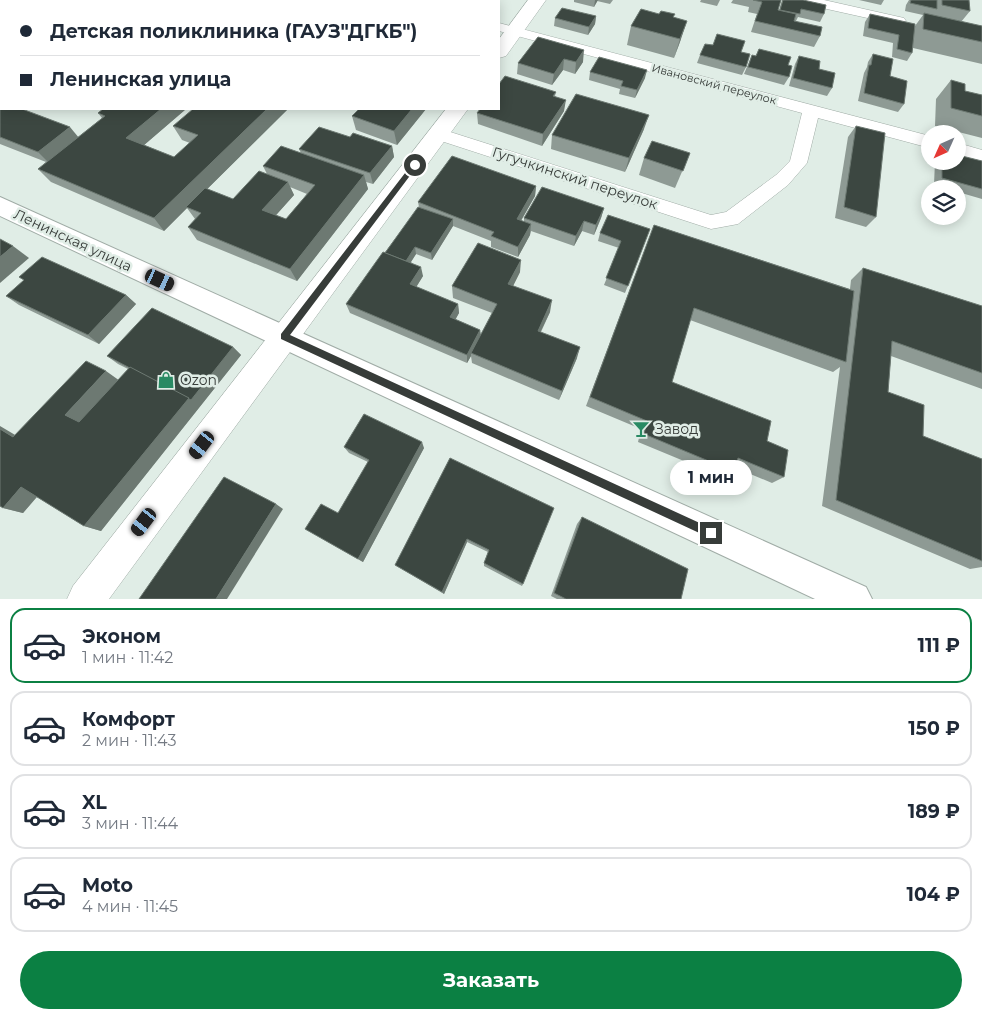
<!DOCTYPE html>
<html lang="ru">
<meta charset="utf-8">
<style>
body{margin:0;font-family:Montserrat,sans-serif;background:#f6f6f7;color:#1f2937;height:100vh;display:flex;flex-direction:column;font-size:19px;white-space:nowrap}
*{box-sizing:border-box;margin:0}
p{font-size:16px;color:#747a83}
.icon{flex:none;width:28px;height:28px;fill:none;stroke:currentColor;stroke-width:2;stroke-linecap:round;stroke-linejoin:round}
.map{position:relative;height:599px;overflow:hidden}
.side{display:flex;flex-direction:column;background:#fff;flex:1}
.side>*{flex:none}
.hud{position:absolute;left:0px;top:0px;width:500px;height:110px;box-shadow:0 2px 12px #0003;display:grid;align-content:center;height:110px;padding:0 20px;background:#fff}
.needle{width:32px;rotate:225deg}
.tools{position:absolute;left:921px;top:125px;display:grid;gap:10px}
.tools a{display:grid;place-items:center;width:45px;height:45px;border-radius:50%;background:#fff;box-shadow:0 2px 12px #0003;font-size:25px}
.end{position:absolute;width:22px;height:22px;margin:-11px;border:6px solid #373c39;background:#fff;box-shadow:0 0 0 2px #fff}
.from{border-radius:50%}
.bubble{position:absolute;height:35px;border-radius:18px;background:#fff;box-shadow:0 2px 12px #0003;font-size:16px;font-weight:700;line-height:35px;text-align:center}
.car{position:absolute;width:15px;height:30px;margin:-15px -8px;border-radius:6px;box-shadow:0 0 4px 1px #0007;background:linear-gradient(#222 24%,#8ab4d8 0 40%,#222 0 76%,#8ab4d8 0 86%,#222 0)}
.hud b{display:flex;align-items:center;gap:18px;height:48px;font-size:19px}
.hud b+b{border-top:1px solid #e0e1e3}
.hud i{width:12px;height:12px;background:#1f2937}
ul{padding:9px 0 0;list-style:none}
li{display:flex;align-items:center;gap:15px;height:75px;margin:0 10px 8px;padding:0 10px;border:2px solid #e0e1e3;border-radius:15px}
li div{flex:1}
li b{display:block;font-size:19px}
li em{font-style:normal;font-weight:700}
li.on{border-color:#0b8043}
li>.icon{width:45px;height:45px;stroke-width:1.5}
.cta{display:flex;gap:10px;margin-top:auto;padding:10px 20px}
.cta a{flex:1;height:58px;border-radius:30px;background:#0b8043;color:#fff;font-size:20px;font-weight:700;line-height:58px;text-align:center}
.map>svg:first-child{display:block}
.lines{fill:none;stroke-linecap:round;stroke-linejoin:round}
.minor-casing{stroke:#a0aca6;stroke-width:1}
.tertiary-casing{stroke:#a0aca6;stroke-width:2}
.secondary-casing{stroke:#a0aca6;stroke-width:1}
.minor{fill:#fff;fill-rule:evenodd}
.tertiary{fill:#fff;fill-rule:evenodd}
.secondary{fill:#fff;fill-rule:evenodd}
.wall{fill:#8e9a94;fill-rule:evenodd}
.shaded-wall{fill:#6d7972}
.building{fill:#3c4741;stroke:#6d7972}
.route{fill:#373c39}
.labels{text-anchor:middle;stroke-width:5;stroke-linejoin:round;paint-order:stroke}
.far-street-label{font-size:11px;fill:#373c39;stroke:#e0ede6}
.street-label{font-size:14px;fill:#373c39;stroke:#e0ede6}
.poi-label{font-size:14px;fill:#373c39;stroke:#e0ede6;text-anchor:start}
</style>
<div class="map">
<svg width="982" height="599" viewBox="0 0 982 599">
<rect width="100%" height="100%" fill="#e0ede6"/>
<g class="lines">
<g class="minor-casing">
<g id="minor">
<polygon points="390,0 407,0 408,1 391,1"/>
<polygon points="798,0 824,0 904,18 906,21 904,24 899,25 800,3"/>
<polygon points="499,23 930,136 930,148 818,118 807,163 788,185 738,224 711,229 432,138 429,134 432,130 438,128 444,130 711,215 726,212 776,175 790,161 802,113 499,31"/>
<polygon points="958,143 982,150 982,162 958,155"/>
</g>
</g>
<g class="tertiary-casing">
<polygon id="tertiary" points="0,197 866,587 872,599 815,599 0,216"/>
</g>
<g class="secondary-casing">
<g id="secondary">
<polygon points="528,0 546,0 506,56 499,58 499,39"/>
<polygon points="446,109 468,109 109,599 67,599 73,586"/>
</g>
</g>
<use href="#minor" class="minor"/>
<use href="#tertiary" class="tertiary"/>
<use href="#secondary" class="secondary"/>
</g>
<g class="wall">
<polygon points="0,0 87,0 88,1 1,1 1,21 0,21"/>
<polygon points="238,0 340,0 339,1 242,1"/>
<polygon points="574,0 613,0 610,4 597,1 594,7 574,2"/>
<polygon points="701,0 720,0 717,6 700,2"/>
<polygon points="733,0 781,0 778,10 779,10 782,0 803,0 824,14 820,22 798,17 796,21 820,36 814,47 751,32 757,14 748,12 749,7 731,3"/>
<polygon points="859,0 884,0 881,5"/>
<polygon points="909,0 969,0 970,11 961,22 982,26 982,64 913,48 912,53 907,61 892,57 893,43 863,36 865,22 870,14 915,26 923,15 905,11 906,5"/>
<polygon points="596,16 595,24 588,35 554,26 555,18"/>
<polygon points="674,17 681,39 674,58 627,45 631,26"/>
<polygon points="538,37 583,62 575,74 563,70 552,85 517,74 518,63"/>
<polygon points="713,45 741,52 746,67 742,75 697,63 700,55"/>
<polygon points="759,49 788,65 789,77 784,85 744,74 752,55 756,56"/>
<polygon points="873,54 890,76 904,104 898,112 858,101 864,73 867,67 868,62"/>
<polygon points="799,56 819,69 832,88 827,96 789,86 795,64"/>
<polygon points="590,72 645,78 635,98 619,94 620,89 589,80"/>
<polygon points="951,80 965,91 982,95 982,138 935,126 936,99"/>
<polygon points="556,92 555,96 564,111 542,146 478,124 477,113"/>
<path d="M 0,101 L 78,137 L 102,118 L 98,113 L 103,109 L 186,109 L 144,145 L 174,157 L 190,143 L 182,140 L 173,126 L 288,109 L 207,189 L 233,199 L 267,174 L 263,166 L 301,153 L 299,149 L 350,137 L 392,146 L 394,157 L 373,184 L 366,182 L 368,189 L 297,281 L 197,240 L 188,227 L 195,219 L 187,208 L 164,231 L 51,182 L 38,169 L 46,162 L 0,144 ZM 290,187 L 307,194 L 286,219 L 276,215 L 294,195 Z"/>
<polygon points="426,109 397,145 356,130 352,116"/>
<polygon points="856,126 876,217 866,227 835,218 848,137"/>
<polygon points="644,129 625,172 551,149 552,135"/>
<polygon points="690,153 675,188 639,175 644,158"/>
<polygon points="935,161 982,161 982,199 958,192 958,189 946,189 934,185"/>
<polygon points="536,186 535,196 521,221 524,222 524,218 604,208 601,218 594,235 582,231 574,246 531,231 530,235 518,257 491,247 491,241 453,226 432,260 416,254 411,262 423,276 416,287 458,304 459,313 455,319 480,330 481,335 492,313 453,298 452,286 520,272 513,286 550,312 541,332 577,358 559,400 472,363 471,356 467,363 350,313 346,304 419,207 418,202"/>
<polygon points="654,225 850,289 851,280 863,268 982,306 982,389 891,356 888,392 923,436 982,459 982,567 970,569 822,506 840,367 833,372 690,320 672,382 767,441 784,477 772,483 736,468 735,472 725,478 638,442 641,429 586,406"/>
<polygon points="650,229 625,293 604,285 619,248 598,241 600,233"/>
<polygon points="19,277 126,295 136,304 99,344 19,305 6,296 24,280"/>
<polygon points="233,347 241,355 101,531 84,526 37,497 23,513 3,508 128,369 118,364 107,356"/>
<polygon points="344,447 424,448 363,562 305,529 338,513 368,462 349,453"/>
<polygon points="450,458 523,584 522,586 484,566 484,563 488,552 467,542 444,594 395,565"/>
<polygon points="582,517 681,599 557,599 551,596 577,524"/>
</g>
<g class="shaded-wall">
<polygon points="15,0 39,0 40,1 12,1"/>
<polygon points="325,0 340,0 339,1 324,1"/>
<polygon points="595,0 598,0 594,7"/>
<polygon points="0,8 1,8 1,19 0,17"/>
<polygon points="596,16 595,24 588,35 589,27"/>
<polygon points="687,21 681,39 674,58 680,39"/>
<polygon points="584,50 583,62 575,74 576,62"/>
<polygon points="1,51 1,69 0,70 0,52"/>
<polygon points="564,59 563,70 552,85 554,74"/>
<polygon points="647,70 645,78 635,98 637,90"/>
<polygon points="566,100 564,111 542,146 543,134"/>
<polygon points="161,109 186,109 136,152 126,138"/>
<polygon points="267,109 288,109 188,208 186,207 187,208 164,231 154,218"/>
<polygon points="412,109 426,109 397,145 394,131"/>
<polygon points="649,115 644,129 625,172 629,158"/>
<polygon points="70,127 79,138 49,163 38,152"/>
<polygon points="392,146 394,157 373,184 370,173"/>
<polygon points="364,175 368,189 297,281 290,269"/>
<polygon points="288,182 294,195 269,223 262,210"/>
<polygon points="536,186 535,196 516,229 517,219"/>
<polygon points="604,208 601,218 594,235 596,225"/>
<polygon points="453,219 453,226 432,260 431,253"/>
<polygon points="584,221 582,231 574,246 576,236"/>
<polygon points="531,224 530,235 518,257 518,247"/>
<polygon points="13,246 29,258 0,283 0,257"/>
<polygon points="415,247 416,254 407,268 405,261"/>
<polygon points="521,260 520,272 508,296 508,284"/>
<polygon points="421,267 423,276 412,294 410,284"/>
<polygon points="126,295 136,304 99,344 88,335"/>
<polygon points="552,300 550,312 536,341 538,331"/>
<polygon points="458,304 459,313 452,326 450,317"/>
<polygon points="480,330 481,338 471,353 471,356 467,363 467,355"/>
<polygon points="233,347 241,355 101,531 84,526 189,398"/>
<polygon points="580,347 577,358 559,400 562,391"/>
<polygon points="106,371 120,381 95,431 65,415"/>
<polygon points="0,426 32,445 13,437 0,429"/>
<polygon points="422,442 424,448 363,562 358,559"/>
<polygon points="21,487 40,493 23,513 3,508"/>
<polygon points="276,504 283,509 227,599 216,599"/>
<polygon points="467,539 467,542 444,594 442,592"/>
</g>
<g class="building">
<polygon points="0,0 15,0 12,1 1,1 1,8 0,8"/>
<polygon points="47,0 83,0 81,1 50,1"/>
<polygon points="191,0 216,0 221,1 190,1"/>
<polygon points="274,0 325,0 324,1 279,1"/>
<polygon points="362,0 376,0 381,1 361,1"/>
<polygon points="753,0 781,0 778,10 796,14 794,21 822,27 820,36 755,21 762,2"/>
<polygon points="783,0 803,0 826,5 824,14 801,9 800,14 780,10"/>
<polygon points="911,0 937,0 937,9 910,3"/>
<polygon points="942,0 969,0 970,11 942,5"/>
<polygon points="562,8 596,16 589,27 555,18"/>
<polygon points="641,9 659,14 661,11 675,14 673,17 687,21 680,39 631,26"/>
<polygon points="924,13 982,26 982,42 923,29"/>
<polygon points="870,14 915,24 912,53 897,49 899,35 868,28"/>
<polygon points="1,31 1,51 0,52 0,32"/>
<polygon points="717,34 745,41 741,52 750,54 746,67 700,55 705,44 713,45"/>
<polygon points="538,37 584,50 576,62 564,59 554,74 518,63"/>
<polygon points="759,49 791,57 788,65 792,66 789,77 748,67 752,55 756,56"/>
<polygon points="873,54 893,59 890,76 907,81 904,104 864,93 869,65 871,65"/>
<polygon points="799,56 820,61 819,69 835,73 832,88 793,78"/>
<polygon points="599,57 647,70 637,90 621,86 623,81 590,72"/>
<polygon points="505,76 556,92 553,96 566,100 543,134 477,113 480,109 499,109 499,84"/>
<polygon points="951,80 965,84 965,91 982,95 982,116 951,108"/>
<polygon points="576,94 649,115 629,158 552,135"/>
<polygon points="0,101 1,101 1,109 22,109 70,127 38,152 0,137"/>
<polygon points="103,109 161,109 126,138 174,157 198,135 173,126 193,109 267,109 154,218 38,169 105,116 98,113"/>
<polygon points="359,109 412,109 394,131 352,116"/>
<polygon points="856,126 885,133 876,217 844,207"/>
<polygon points="319,127 350,137 353,133 392,146 370,173 299,149"/>
<polygon points="652,141 690,153 683,171 644,158"/>
<polygon points="281,146 364,175 290,269 188,227 201,213 186,207 205,188 233,199 259,171 288,182 262,210 286,219 315,185 263,166"/>
<polygon points="958,155 982,161 982,189 942,178 942,161 958,161"/>
<polygon points="452,156 536,186 517,219 531,224 518,247 491,236 494,232 418,202"/>
<polygon points="542,187 604,208 596,225 584,221 576,236 524,218"/>
<polygon points="418,207 453,219 431,253 415,247 406,261 385,253"/>
<polygon points="608,215 650,229 628,286 606,278 621,241 600,233"/>
<polygon points="654,225 854,291 846,362 694,308 672,382 771,421 767,441 788,450 784,477 738,458 735,472 644,434 647,421 590,397"/>
<polygon points="0,239 13,246 0,257"/>
<polygon points="478,243 521,260 508,284 552,300 538,331 580,347 562,391 471,353 497,304 452,286"/>
<polygon points="383,252 421,267 410,284 458,304 450,317 480,330 467,355 346,304"/>
<polygon points="42,257 126,295 88,335 6,296 24,280 19,277"/>
<polygon points="863,268 982,306 982,373 892,341 888,392 924,405 923,436 982,459 982,561 836,500"/>
<polygon points="152,308 233,347 191,400 107,356"/>
<polygon points="86,361 106,371 65,415 79,422 130,367 189,398 84,526 21,487 3,508 0,506 0,429 13,437"/>
<polygon points="364,414 422,442 358,559 305,529 321,504 338,513 369,460 344,447"/>
<polygon points="450,458 554,508 523,584 484,563 489,550 467,539 442,592 395,565"/>
<polygon points="224,477 276,504 216,599 139,599"/>
<polygon points="582,517 688,569 681,599 566,599 554,593"/>
</g>
<polygon class="route" points="412,164 418,165 290,335 715,530 717,533 715,537 711,539 708,537 281,339 281,334"/>
<defs>
<g id="shop-bare" transform="scale(1.35)"><path d="M-5-2.5h2.3a2.7 3.5 0 0 1 5.4 0H5L5.5 6h-11ZM-1.5-2.5h3a1.5 2.3 0 0 0-3 0Z" fill="#298a63" stroke="#e0ede6" stroke-width="2.5" paint-order="stroke"/></g>
<g id="bar-bare" transform="scale(1.35)"><path d="M-6-5H6L.8 .8V4.5H3.5V6h-7V4.5H-.8V.8Z" fill="#298a63" stroke="#e0ede6" stroke-width="2.5" paint-order="stroke"/></g>
</defs>
<g fill-rule="evenodd">
<use href="#shop-bare" x="166" y="380"/>
<use href="#bar-bare" x="641" y="429"/>
</g>
<g class="labels">
<g class="far-street-label">
<text transform="translate(714 84) rotate(15)" y="4">Ивановский переулок</text>
</g>
<g class="street-label">
<text transform="translate(575 178) rotate(18)" y="5">Гугучкинский переулок</text>
<text transform="translate(73 240) rotate(25)" y="5">Ленинская улица</text>
</g>
<g class="poi-label">
<text x="180" y="385">Ozon</text>
<text x="655" y="434">Завод</text>
</g>
</g>
</svg>
<div class="tools">
<a><svg class="needle" viewBox="-14 -14 28 28"><path d="M0-13l5 13h-10z" fill="#e53935"/><path d="M0 13l5-13h-10z" fill="#747a83"/></svg></a>
<a><svg class="icon" aria-label="layers" viewBox="0 0 24 24"><path d="M12 4l9 5-9 5-9-5zM3 14l9 5 9-5"/></svg></a>
</div>
<i class="end from" style="left:415px;top:165px"></i>
<i class="end" style="left:711px;top:533px"></i>
<div class="bubble" style="left:670px;top:460px;width:82px">1 мин</div>
<i class="car" style="left:160px;top:280px;rotate:115deg"></i>
<i class="car" style="left:202px;top:445px;rotate:217deg"></i>
<i class="car" style="left:144px;top:522px;rotate:217deg"></i>
<div class="hud">
<b><i class="from"></i>Детская поликлиника (ГАУЗ&quot;ДГКБ&quot;)</b>
<b><i></i>Ленинская улица</b>
</div>
</div>
<section class="side">
<ul>
<li class="on"><svg class="icon" aria-label="car" viewBox="0 0 24 24"><path d="M5 17H2v-5l4-1 3-4h7l3 4 3 1v5h-3M9 17h6M6 11h13"/><circle cx="7" cy="17" r="2"/><circle cx="17" cy="17" r="2"/></svg><div><b>Эконом</b><p>1 мин · 11:42</p></div><em>111 ₽</em></li>
<li><svg class="icon" aria-label="car" viewBox="0 0 24 24"><path d="M5 17H2v-5l4-1 3-4h7l3 4 3 1v5h-3M9 17h6M6 11h13"/><circle cx="7" cy="17" r="2"/><circle cx="17" cy="17" r="2"/></svg><div><b>Комфорт</b><p>2 мин · 11:43</p></div><em>150 ₽</em></li>
<li><svg class="icon" aria-label="car" viewBox="0 0 24 24"><path d="M5 17H2v-5l4-1 3-4h7l3 4 3 1v5h-3M9 17h6M6 11h13"/><circle cx="7" cy="17" r="2"/><circle cx="17" cy="17" r="2"/></svg><div><b>XL</b><p>3 мин · 11:44</p></div><em>189 ₽</em></li>
<li><svg class="icon" aria-label="car" viewBox="0 0 24 24"><path d="M5 17H2v-5l4-1 3-4h7l3 4 3 1v5h-3M9 17h6M6 11h13"/><circle cx="7" cy="17" r="2"/><circle cx="17" cy="17" r="2"/></svg><div><b>Moto</b><p>4 мин · 11:45</p></div><em>104 ₽</em></li>
</ul>
<div class="cta"><a>Заказать</a></div>
</section>
